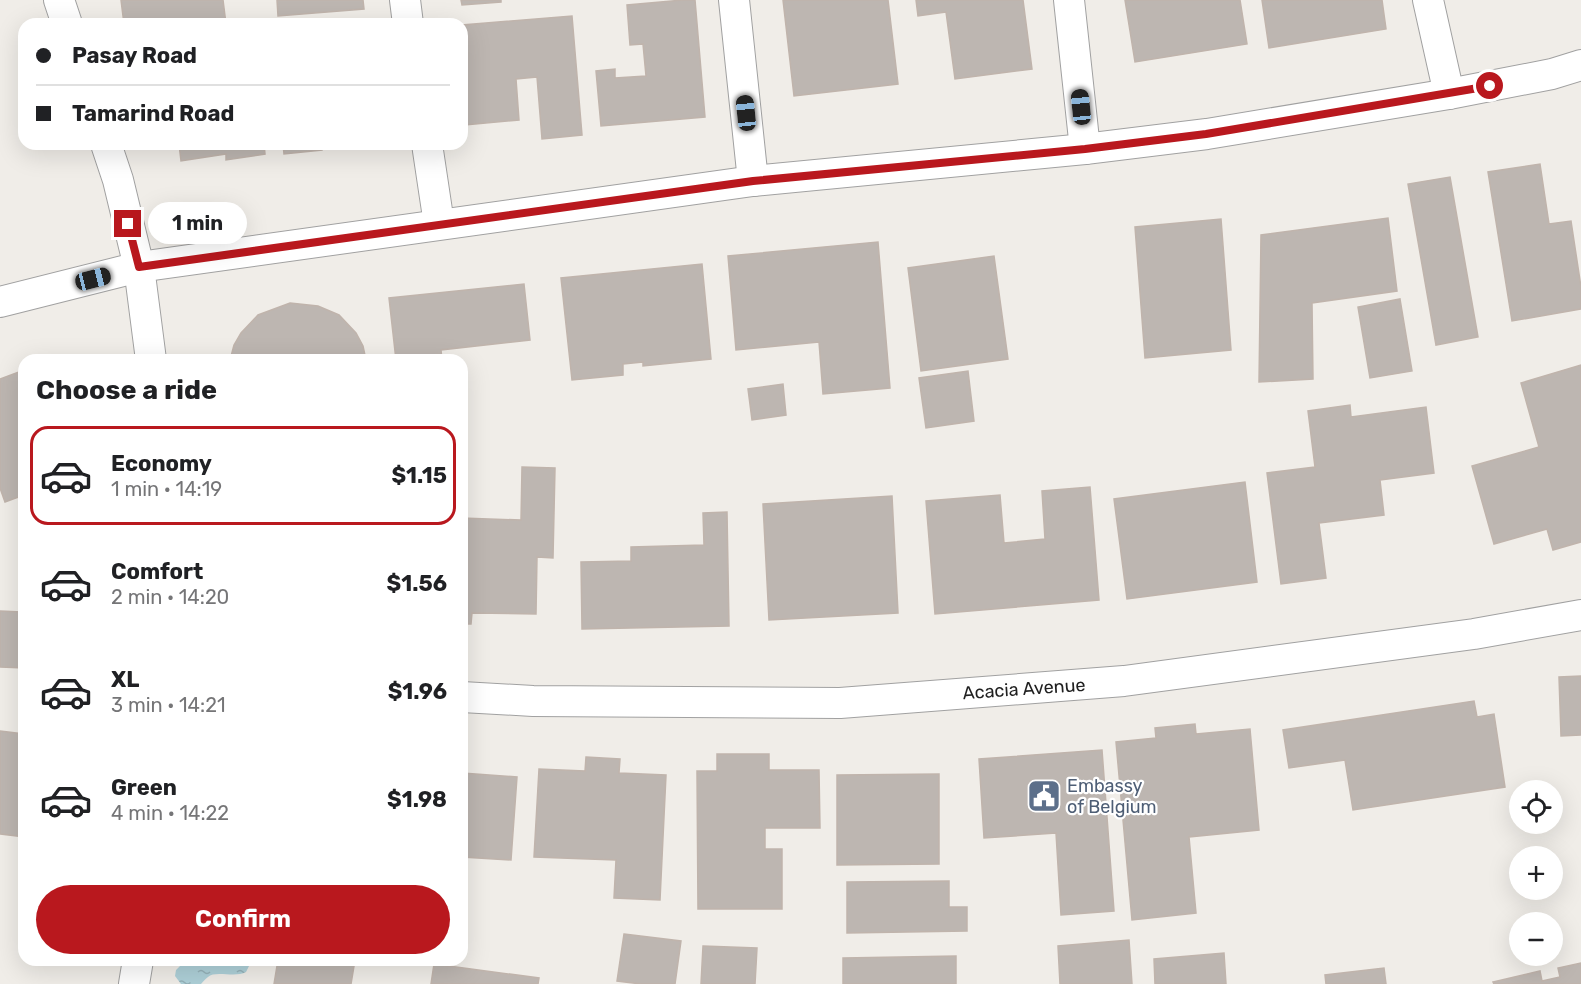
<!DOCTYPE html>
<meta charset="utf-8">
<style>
body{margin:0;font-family:Rubik,sans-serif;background:#f2f2f2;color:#202124;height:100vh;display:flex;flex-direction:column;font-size:22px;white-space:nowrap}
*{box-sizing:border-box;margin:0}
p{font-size:20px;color:#757577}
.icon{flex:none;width:33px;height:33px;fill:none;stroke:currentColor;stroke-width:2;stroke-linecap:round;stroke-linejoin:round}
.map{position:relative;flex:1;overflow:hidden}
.drawer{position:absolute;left:18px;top:354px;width:450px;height:612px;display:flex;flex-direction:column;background:#fff;border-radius:18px;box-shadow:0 6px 24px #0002}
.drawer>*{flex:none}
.banner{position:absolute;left:18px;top:18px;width:450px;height:132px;border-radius:18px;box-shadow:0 6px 24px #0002;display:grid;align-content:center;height:132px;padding:0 18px;background:#fff}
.buttons{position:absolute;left:1509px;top:780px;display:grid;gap:12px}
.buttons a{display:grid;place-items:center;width:54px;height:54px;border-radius:50%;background:#fff;box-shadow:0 6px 24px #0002;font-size:30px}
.end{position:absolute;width:27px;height:27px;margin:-14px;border:8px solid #b9181e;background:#fff;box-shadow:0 0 0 3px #fff}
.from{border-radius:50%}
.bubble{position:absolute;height:42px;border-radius:21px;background:#fff;box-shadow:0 6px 24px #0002;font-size:20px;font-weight:700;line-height:42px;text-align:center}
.car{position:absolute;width:18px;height:36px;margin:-18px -9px;border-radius:8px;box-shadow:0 0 4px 2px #0007;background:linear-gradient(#222 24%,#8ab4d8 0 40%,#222 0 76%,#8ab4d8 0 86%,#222 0)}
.banner b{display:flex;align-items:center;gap:21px;height:57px;font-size:22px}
.banner b+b{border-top:2px solid #e0e0e0}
.banner i{width:15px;height:15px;background:#202124}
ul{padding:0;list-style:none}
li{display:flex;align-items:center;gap:18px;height:99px;margin:0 12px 9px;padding:0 6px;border:3px solid transparent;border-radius:18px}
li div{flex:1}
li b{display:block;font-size:22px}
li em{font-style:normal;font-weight:700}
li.selected{border-color:#b9181e}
li>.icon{width:54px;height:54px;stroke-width:1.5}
h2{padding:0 18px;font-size:27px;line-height:72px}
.button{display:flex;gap:12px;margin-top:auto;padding:12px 18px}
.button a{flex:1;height:69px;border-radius:36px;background:#b9181e;color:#fff;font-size:24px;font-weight:700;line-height:69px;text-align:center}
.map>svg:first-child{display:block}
.water{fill:url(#water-ripples)}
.building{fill:#bdb6b1;stroke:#c0b4ac;stroke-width:1.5}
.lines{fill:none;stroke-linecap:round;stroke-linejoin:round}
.minor-casing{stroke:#a1a1a1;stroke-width:32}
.minor{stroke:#fff;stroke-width:30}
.route{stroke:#b9181e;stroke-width:8}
.labels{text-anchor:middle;stroke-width:4.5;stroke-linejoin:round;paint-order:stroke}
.street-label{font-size:18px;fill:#202020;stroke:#fff}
.service-label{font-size:18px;fill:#4e5e75;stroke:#fff;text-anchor:start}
</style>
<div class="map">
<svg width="1581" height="984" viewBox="0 0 1581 984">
<defs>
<pattern id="water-ripples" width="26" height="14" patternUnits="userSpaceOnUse" patternTransform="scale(1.5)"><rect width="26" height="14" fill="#aed0d8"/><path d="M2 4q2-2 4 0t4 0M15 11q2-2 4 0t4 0" fill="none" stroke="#95b2b9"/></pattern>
</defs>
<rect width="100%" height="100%" fill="#f0ede8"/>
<path class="water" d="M 186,960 L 248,960 L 249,966 L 246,972 C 235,978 215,970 208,977 C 205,979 203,982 201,984 L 181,984 L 175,976 L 176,970 Z"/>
<g class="building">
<polygon points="121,0 223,0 226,24 124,24"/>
<polygon points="277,0 363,0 364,9 278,16"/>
<polygon points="461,0 501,0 501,2 462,5"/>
<polygon points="683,0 695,0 705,117 601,126 596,71 615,69 615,78 646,76 643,44 630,45 627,5"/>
<polygon points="783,0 888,0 898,84 794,96"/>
<polygon points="916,0 1023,0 1032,69 955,79 946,12 918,16"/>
<polygon points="1125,0 1240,0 1247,44 1135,62"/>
<polygon points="1262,0 1382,0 1386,29 1269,48"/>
<polygon points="572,16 582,135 542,139 537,77 516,79 519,120 465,125 462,84 462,25"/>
<polygon points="179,144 264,144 265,154 226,160 226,154 181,161"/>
<polygon points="283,144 322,144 322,150 284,154"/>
<polygon points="1540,164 1549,224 1571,221 1581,287 1581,309 1512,321 1488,172"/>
<polygon points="1450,177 1478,337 1436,345 1408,184"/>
<polygon points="1388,218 1397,291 1312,303 1313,379 1259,382 1261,235"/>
<polygon points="1221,219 1231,350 1145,358 1135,227"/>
<polygon points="878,242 890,388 823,394 819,342 736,350 728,256"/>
<polygon points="994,256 1008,359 921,371 908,268"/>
<polygon points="702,264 711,359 643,366 643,362 623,364 623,375 572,380 561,278"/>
<polygon points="524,284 530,340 441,350 442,360 396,360 389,298"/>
<polygon points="1400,299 1412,371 1370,378 1358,307"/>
<polygon points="290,303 318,306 339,315 356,333 363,346 366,360 230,360 234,345 241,333 258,315"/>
<polygon points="1581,365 1581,542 1553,550 1547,529 1494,544 1472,466 1539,447 1521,383"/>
<polygon points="24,370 24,495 5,502 0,488 0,379"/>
<polygon points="968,371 974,421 926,428 919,378"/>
<polygon points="783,384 786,415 752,420 748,389"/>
<polygon points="462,394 467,431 462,432"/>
<polygon points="1350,405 1351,417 1426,407 1434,473 1380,480 1384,515 1319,523 1326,578 1281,584 1267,473 1315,467 1308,411"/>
<polygon points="522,467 555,468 553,558 537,557 536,614 472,613 471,624 462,624 462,518 521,520"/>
<polygon points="1245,482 1257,582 1127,599 1114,499"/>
<polygon points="1090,487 1099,600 935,614 926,501 1000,495 1004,543 1045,539 1042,491"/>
<polygon points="892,496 898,613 769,620 763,504"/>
<polygon points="727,512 729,626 582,629 581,562 631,561 631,547 704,545 703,513"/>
<polygon points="24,551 24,668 0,667 0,611 22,612"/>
<polygon points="1581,676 1581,735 1561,736 1559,677"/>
<polygon points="1474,701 1477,717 1494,714 1505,787 1353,810 1345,760 1289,768 1283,730"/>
<polygon points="1195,724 1196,734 1250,729 1259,830 1189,837 1196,913 1132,920 1116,742 1156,738 1155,728"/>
<polygon points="0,731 24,734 24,837 0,834"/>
<polygon points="1102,750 1114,911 1061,915 1056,833 984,838 979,759"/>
<polygon points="717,754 769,754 769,770 819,770 820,828 765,828 765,849 782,849 782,909 698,909 697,771 717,771"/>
<polygon points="586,757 620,759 619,773 666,775 660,900 614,898 616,860 534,857 539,769 585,771"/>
<polygon points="462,773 517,777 511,860 462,857"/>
<polygon points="939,774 939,864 837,865 837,775"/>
<polygon points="949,881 949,907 967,907 967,931 847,933 847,882"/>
<polygon points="624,934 681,941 675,984 641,984 617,981"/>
<polygon points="1129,940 1132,984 1060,984 1058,946"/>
<polygon points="703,946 757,948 755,984 701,984"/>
<polygon points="1224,953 1226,984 1155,984 1154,959"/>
<polygon points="956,956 956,984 843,984 843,958"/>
<polygon points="278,960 355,960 351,984 274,984"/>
<polygon points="1581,963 1581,984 1494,984 1493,982 1540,971 1542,981 1560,977 1558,968"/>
<polygon points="434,964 539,978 538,984 431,984"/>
<polygon points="1384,968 1386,984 1326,984 1325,975"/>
</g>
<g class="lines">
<g class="minor-casing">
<g id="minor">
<polyline points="59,0 67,24"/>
<polyline points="405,0 408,24"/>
<polyline points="734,0 753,181"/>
<polyline points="1069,0 1085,149"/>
<polyline points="1428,0 1449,94"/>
<polyline points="106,144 118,180 139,267 151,360"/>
<polyline points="427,144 439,224"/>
<polyline points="0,302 139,267 753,181 1085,149 1207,134 1449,94 1552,74 1581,65"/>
<polyline points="462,697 533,701 840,703 1124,681 1474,634 1581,615"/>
<polyline points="134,984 138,960"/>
</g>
</g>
<use href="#minor" class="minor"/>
</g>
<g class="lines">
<polyline class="route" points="128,224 139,267 753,181 1085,149 1206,134 1490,86"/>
</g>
<defs>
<g id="civic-square" transform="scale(1.725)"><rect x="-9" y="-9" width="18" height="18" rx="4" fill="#5c6f8a" stroke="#fff"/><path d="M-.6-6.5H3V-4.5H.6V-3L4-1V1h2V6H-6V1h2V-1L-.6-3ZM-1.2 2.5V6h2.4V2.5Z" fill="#fff"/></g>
</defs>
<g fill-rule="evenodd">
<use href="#civic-square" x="1044" y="796"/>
</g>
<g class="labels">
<g class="street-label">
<text transform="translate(1024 689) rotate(-4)" y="6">Acacia Avenue</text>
</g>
<g class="service-label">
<text x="1067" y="792">Embassy<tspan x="1067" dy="21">of Belgium</tspan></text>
</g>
</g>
</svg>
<div class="buttons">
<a><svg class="icon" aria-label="locate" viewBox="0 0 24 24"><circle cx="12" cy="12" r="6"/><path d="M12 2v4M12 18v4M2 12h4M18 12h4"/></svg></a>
<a>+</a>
<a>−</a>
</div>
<i class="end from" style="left:1490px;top:86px"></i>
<i class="end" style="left:128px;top:224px"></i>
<div class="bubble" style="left:148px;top:202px;width:99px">1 min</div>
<i class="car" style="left:1081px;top:107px;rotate:354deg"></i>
<i class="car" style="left:746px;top:113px;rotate:354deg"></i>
<i class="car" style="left:93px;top:279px;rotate:76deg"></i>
<div class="banner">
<b><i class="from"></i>Pasay Road</b>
<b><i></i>Tamarind Road</b>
</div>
<section class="drawer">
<h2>Choose a ride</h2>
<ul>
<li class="selected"><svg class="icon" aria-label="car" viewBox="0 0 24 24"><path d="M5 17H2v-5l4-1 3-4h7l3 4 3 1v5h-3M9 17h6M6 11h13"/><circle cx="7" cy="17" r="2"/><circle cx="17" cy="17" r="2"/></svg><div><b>Economy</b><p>1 min · 14:19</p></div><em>$1.15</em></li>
<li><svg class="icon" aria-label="car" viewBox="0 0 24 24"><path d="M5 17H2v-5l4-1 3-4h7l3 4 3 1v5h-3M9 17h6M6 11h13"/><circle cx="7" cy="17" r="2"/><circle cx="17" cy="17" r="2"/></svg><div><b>Comfort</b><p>2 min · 14:20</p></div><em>$1.56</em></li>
<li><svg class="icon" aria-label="car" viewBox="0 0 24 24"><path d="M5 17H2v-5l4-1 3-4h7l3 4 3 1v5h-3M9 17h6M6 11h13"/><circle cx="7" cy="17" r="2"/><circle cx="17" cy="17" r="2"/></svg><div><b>XL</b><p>3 min · 14:21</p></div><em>$1.96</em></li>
<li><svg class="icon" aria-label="car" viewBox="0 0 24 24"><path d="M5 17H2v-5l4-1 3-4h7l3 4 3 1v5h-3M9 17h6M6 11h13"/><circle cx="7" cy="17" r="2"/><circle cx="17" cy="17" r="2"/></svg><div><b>Green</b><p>4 min · 14:22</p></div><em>$1.98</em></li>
</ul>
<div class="button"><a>Confirm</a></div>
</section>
</div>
